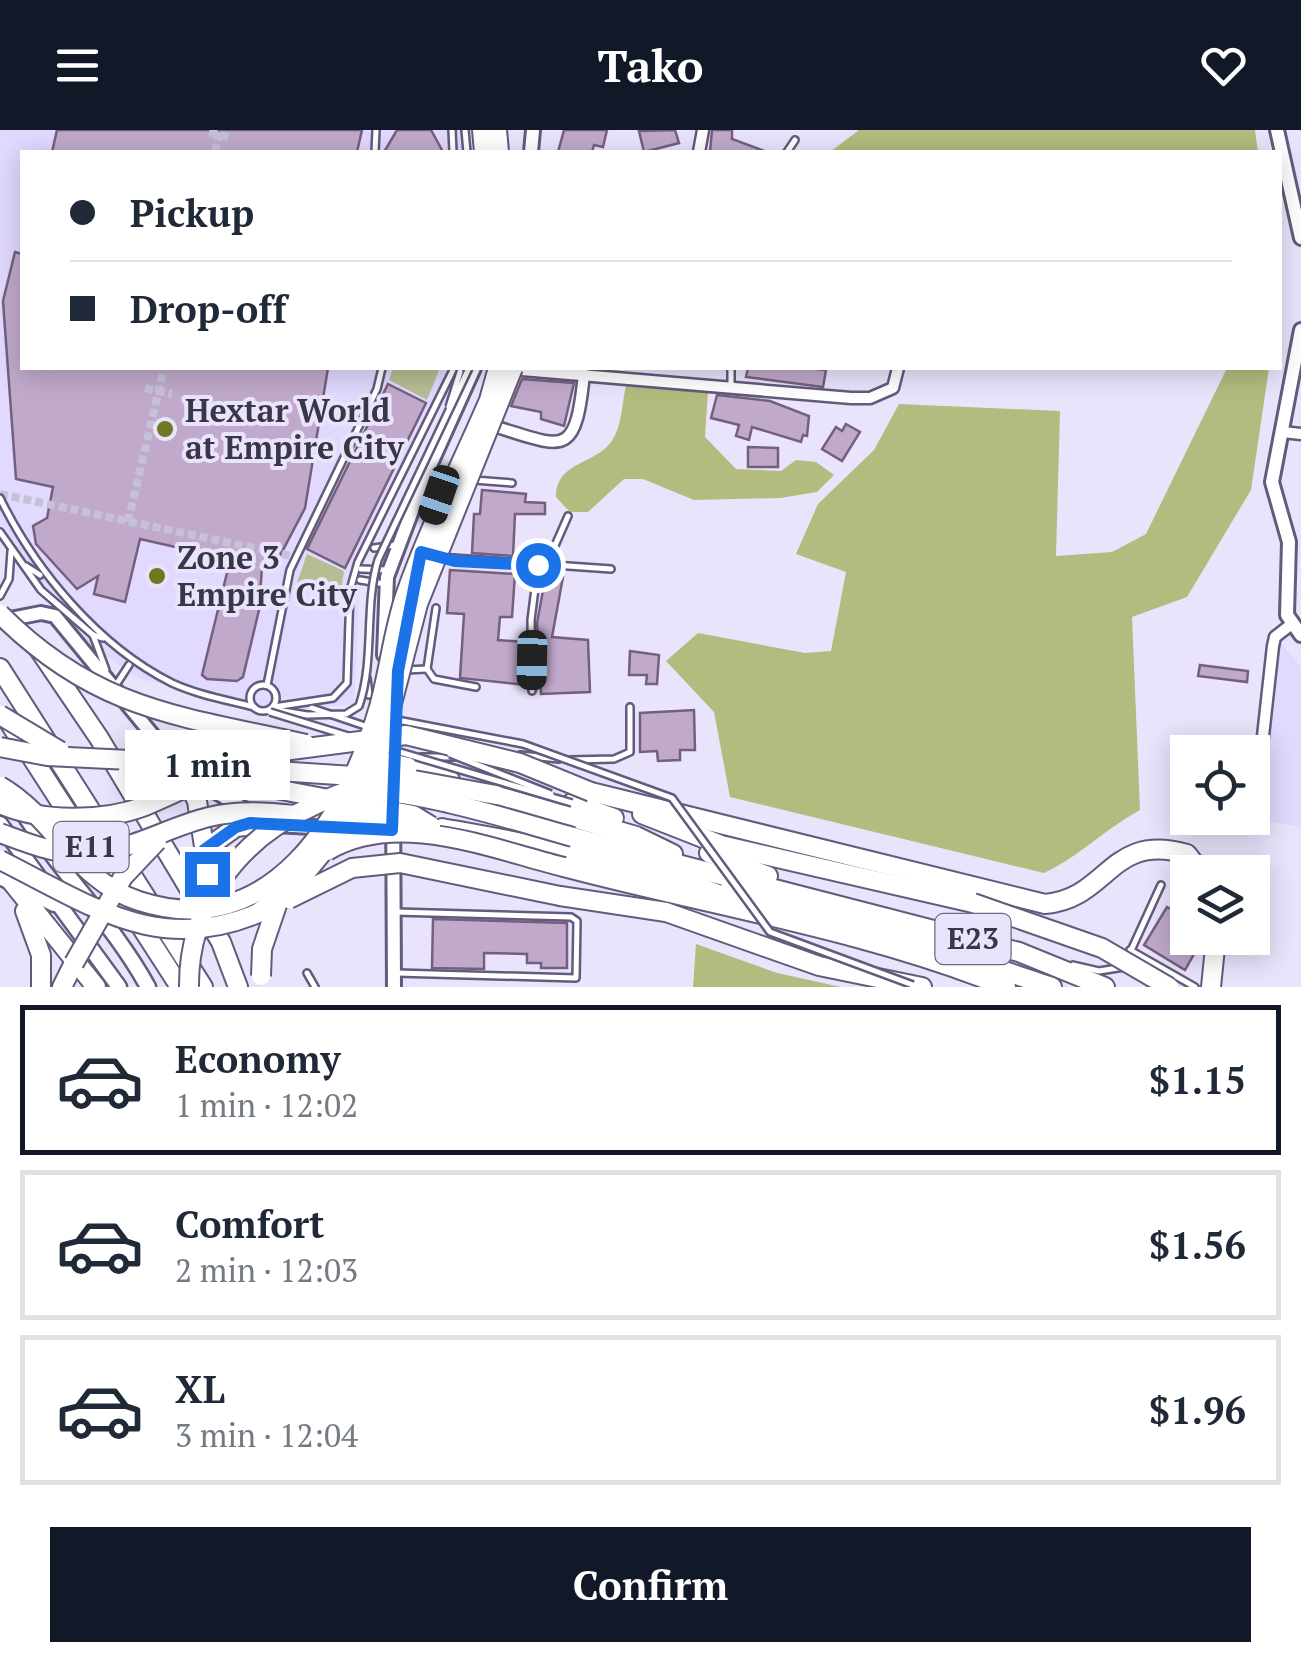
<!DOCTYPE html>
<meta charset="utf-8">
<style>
body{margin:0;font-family:"PT Serif",serif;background:#f2f2f3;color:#1f2937;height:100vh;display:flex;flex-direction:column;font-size:38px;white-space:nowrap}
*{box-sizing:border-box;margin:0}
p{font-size:32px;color:#747a83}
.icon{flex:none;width:55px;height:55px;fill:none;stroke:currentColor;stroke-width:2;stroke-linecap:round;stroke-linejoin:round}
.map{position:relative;height:857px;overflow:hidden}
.drawer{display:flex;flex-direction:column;background:#fff;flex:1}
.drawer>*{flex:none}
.guide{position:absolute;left:20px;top:20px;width:1262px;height:220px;border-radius:0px;box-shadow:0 5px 25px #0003;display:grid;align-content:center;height:220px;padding:0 50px;background:#fff}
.controls{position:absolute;left:1170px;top:605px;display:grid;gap:20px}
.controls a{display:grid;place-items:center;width:100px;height:100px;border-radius:0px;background:#fff;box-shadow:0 5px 25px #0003;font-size:50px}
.end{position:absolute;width:45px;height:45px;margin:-22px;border:12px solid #1a73e8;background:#fff;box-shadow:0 0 0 5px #fff}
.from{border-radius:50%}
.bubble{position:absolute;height:70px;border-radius:0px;background:#fff;box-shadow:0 5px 25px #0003;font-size:32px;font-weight:700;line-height:70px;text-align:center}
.car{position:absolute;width:30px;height:60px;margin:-30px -15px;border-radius:12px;box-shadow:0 0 8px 2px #0007;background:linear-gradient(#222 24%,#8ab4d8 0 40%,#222 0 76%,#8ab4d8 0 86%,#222 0)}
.guide b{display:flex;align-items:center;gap:35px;height:95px;font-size:38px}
.guide b+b{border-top:2px solid #e0e1e3}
.guide i{width:25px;height:25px;background:#1f2937}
ul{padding:18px 0 0;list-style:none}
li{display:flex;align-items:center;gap:30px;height:150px;margin:0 20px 15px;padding:0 30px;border:5px solid #e0e1e3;border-radius:0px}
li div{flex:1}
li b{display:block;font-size:38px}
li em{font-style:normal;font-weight:700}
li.current{border-color:#111827}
li>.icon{width:90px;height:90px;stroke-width:1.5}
.cta{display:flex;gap:20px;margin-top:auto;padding:20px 50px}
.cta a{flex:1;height:115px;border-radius:0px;background:#111827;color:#fff;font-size:40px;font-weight:700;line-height:115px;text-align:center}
header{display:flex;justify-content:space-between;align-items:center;height:130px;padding:0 50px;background:#111827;color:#fff;font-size:45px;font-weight:700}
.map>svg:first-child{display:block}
.built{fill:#e1d9fe}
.green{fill:#b7bd93}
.forest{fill:#b3bb7e}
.building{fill:#c0a9cb;stroke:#74607e;stroke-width:2.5}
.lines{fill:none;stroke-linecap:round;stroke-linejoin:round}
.pedestrian-tunnel{stroke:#c6c1d7;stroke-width:8;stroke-dasharray:8 4;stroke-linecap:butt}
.service-casing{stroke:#625b7c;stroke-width:10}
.minor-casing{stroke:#625b7c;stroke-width:15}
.tertiary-casing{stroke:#625b7c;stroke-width:18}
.secondary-casing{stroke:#625b7c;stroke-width:19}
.motorway-casing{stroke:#625b7c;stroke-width:22}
.service{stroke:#fff;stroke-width:5}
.minor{stroke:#fff;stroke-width:10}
.tertiary{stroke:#fff;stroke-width:12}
.secondary{stroke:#fff;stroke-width:14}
.motorway{stroke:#fff;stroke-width:18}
.service-bridge-casing{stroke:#625b7c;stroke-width:10;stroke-linecap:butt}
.motorway-bridge-casing{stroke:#625b7c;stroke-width:22;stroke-linecap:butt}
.service-bridge{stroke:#fff;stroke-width:5}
.motorway-bridge{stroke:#fff;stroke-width:18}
.route{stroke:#1a73e8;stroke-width:12}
.poi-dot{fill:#6f7720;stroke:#e9e4fc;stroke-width:4}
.labels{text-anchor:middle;stroke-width:8;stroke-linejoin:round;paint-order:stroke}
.shield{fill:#e9e4fc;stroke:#6e6a7c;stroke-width:2.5}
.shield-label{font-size:30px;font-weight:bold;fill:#393645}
.poi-label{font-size:32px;font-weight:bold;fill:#393645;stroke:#e9e4fc;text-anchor:start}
</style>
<header><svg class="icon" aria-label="menu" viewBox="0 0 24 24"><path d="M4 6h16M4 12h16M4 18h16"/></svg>Tako<svg class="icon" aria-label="heart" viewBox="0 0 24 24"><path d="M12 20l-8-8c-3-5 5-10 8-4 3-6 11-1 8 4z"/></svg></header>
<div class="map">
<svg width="1301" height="857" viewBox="0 0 1301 857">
<rect width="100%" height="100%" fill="#e9e4fc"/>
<g class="built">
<polygon points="0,0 460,0 462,22 22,22 22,238 457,238 361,434 354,574 288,580 243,577 139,548 96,520 34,459 0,407"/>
<polygon points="1280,512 1301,537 1301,697 1263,691"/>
</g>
<g class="green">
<polygon points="393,238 440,238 427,270 389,250"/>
<polygon points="307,424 344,441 341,458 297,453"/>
</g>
<g class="forest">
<polygon points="859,0 1255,0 1258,22 830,22"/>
<path d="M 1227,238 L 1269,238 L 1251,360 L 1187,467 L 1132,487 L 1140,680 C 1105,699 1080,726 1044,743 L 730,667 L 714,582 L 666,531 L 698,503 L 805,523 L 831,521 L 846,442 L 796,424 L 818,374 L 874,320 L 899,274 L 1060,281 L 1056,426 L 1112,422 L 1146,404 Z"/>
<path d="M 626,256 L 708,261 L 705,307 L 736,339 L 781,341 L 796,330 L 816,332 L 834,345 L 817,362 L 780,368 L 694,370 L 643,349 L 624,349 L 588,382 L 570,382 L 556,367 C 556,330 598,335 613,309 C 622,295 622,272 626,256 Z"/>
<polygon points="696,814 777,843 841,857 693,857"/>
</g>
<g class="building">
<polygon points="57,0 362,0 357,22 52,22"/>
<polygon points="397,0 431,0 443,22 384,22"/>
<polygon points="564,0 607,0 603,17 594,15 592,22 558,22"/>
<polygon points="675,0 679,13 644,22 639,1"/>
<polygon points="712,0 732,0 732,9 767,22 710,22"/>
<polygon points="15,122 22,124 22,238 328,238 305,378 273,439 262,437 259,480 243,547 237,551 207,549 202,545 227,443 242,432 140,409 125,472 94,464 98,446 77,459 36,414 33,396 47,388 53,357 16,349 3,171"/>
<polygon points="748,238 808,238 826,240 823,257 746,247"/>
<polygon points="522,249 574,253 564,296 541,289 541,282 511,276"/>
<polygon points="388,254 426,273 345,438 307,419"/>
<polygon points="717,265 770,271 809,286 807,306 803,305 801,312 752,297 749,310 736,306 739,295 711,288"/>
<polygon points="846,294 860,302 842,331 822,319 836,297 842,301"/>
<polygon points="748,317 778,318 778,337 748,337"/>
<polygon points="482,360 526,364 525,372 545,373 545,384 515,384 513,426 472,423 474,384 480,384"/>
<polygon points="450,440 515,444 512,487 500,487 498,510 525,512 526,555 460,548 464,484 447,483"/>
<polygon points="546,444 563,447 552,507 588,510 590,562 541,564 537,493"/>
<polygon points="630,521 659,525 657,554 646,554 647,545 629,545"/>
<polygon points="1200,535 1248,541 1247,552 1198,546"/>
<polygon points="694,580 695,620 680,620 680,630 658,631 657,621 640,622 640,583"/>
<polygon points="1167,777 1188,789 1188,808 1203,808 1185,840 1144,815"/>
<polygon points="433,789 567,793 567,838 541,838 541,833 527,833 527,824 484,823 484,839 432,838"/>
</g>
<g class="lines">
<g class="pedestrian-tunnel">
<polyline points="209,2 229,7"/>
<polyline points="215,22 220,0"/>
<polyline points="145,258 172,264"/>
<polyline points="0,364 296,427"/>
<polyline points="128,392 164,238"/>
</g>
<g class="service-casing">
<g id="service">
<polyline points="452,0 453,22"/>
<polyline points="465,0 467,22"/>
<polyline points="375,22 376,0"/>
<polyline points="787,22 795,10"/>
<polyline points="731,238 731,255"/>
<polyline points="474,350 512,353"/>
<path d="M 0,368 C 35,440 98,516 172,553 C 198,565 227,570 254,577"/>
<polyline points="0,402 41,460 93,505 106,540"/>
<polyline points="374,418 395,415"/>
<polyline points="439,427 611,439"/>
<polyline points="26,436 40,445"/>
<polyline points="546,436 568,386"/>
<polyline points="361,439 388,440"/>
<polyline points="360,450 385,454"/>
<polyline points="0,466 9,449 11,421"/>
<polyline points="436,478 427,539 434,549 476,557"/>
<polyline points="93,505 103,508"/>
<polyline points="405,540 427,539"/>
<polyline points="367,548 369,565"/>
<circle cx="263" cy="568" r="13"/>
<polyline points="267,555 290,440 377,259 382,238"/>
<polyline points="114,558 129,535"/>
<polyline points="532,561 531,490 538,435"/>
<polyline points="274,577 333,568 347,553 350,460 358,432 454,238"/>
<polyline points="271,579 307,585"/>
<polyline points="394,624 410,626"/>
<polyline points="520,625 559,629"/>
<polyline points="421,627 454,627"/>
<polyline points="570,630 614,629 630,622 630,577"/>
<polyline points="396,782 571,787 577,791 576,848 397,843"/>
<polyline points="1130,820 1195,857"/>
<polyline points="1128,827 1161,755"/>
<polyline points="1073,835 1099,841 1124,837"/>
<polyline points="307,843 315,857"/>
</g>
</g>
<g class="minor-casing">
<g id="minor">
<polyline points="699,22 703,0"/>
<polyline points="510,239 851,268 870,268 893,258 898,238"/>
<path d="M 487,294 C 564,317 575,332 584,244"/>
<polyline points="1283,302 1301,304"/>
<polyline points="1261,624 1273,516 1275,507 1293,493"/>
</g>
</g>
<g class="tertiary-casing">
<g id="tertiary">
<polyline points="1277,0 1301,108"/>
<polyline points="531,22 533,0"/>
<polyline points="1301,200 1272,352 1289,412 1287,485 1301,505"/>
<polyline points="0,491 41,483 55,486 178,636"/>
<polyline points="384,525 387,447 424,349 474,238"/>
<polyline points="198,651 249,682"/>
<polyline points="393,655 394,857"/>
<polyline points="275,695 330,698"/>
</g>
</g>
<g class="secondary-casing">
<g id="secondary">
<path d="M 21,679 C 59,742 113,793 148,857"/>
<polyline points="0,694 119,857"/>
<polyline points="0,747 54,774"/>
</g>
</g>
<g class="motorway-casing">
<g id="motorway">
<polyline points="482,0 484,22"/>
<polyline points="497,0 499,22"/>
<polyline points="38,518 99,608 221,812 238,857"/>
<polyline points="0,538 203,857"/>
<polyline points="7,589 180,857"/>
<polyline points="408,637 450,650"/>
<polyline points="184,645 197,671 213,775"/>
<polyline points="484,662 636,706 673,724"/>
<path d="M 591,662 L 1045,774 C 1110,768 1109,702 1187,724 L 1201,742"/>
<polyline points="572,673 614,688"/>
<polyline points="642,684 721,715 973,773"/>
<path d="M 442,698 C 541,716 643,733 736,771"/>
<polyline points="573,707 1019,822 1105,857"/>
<polyline points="204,720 236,697 267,694"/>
<polyline points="709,723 768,746"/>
<path d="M 564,737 C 711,776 865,800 1006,857"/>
<polyline points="11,751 96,857"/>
<polyline points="726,763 945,821 1052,857"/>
<polyline points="560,766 666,782 819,836 922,857"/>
<polyline points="25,781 41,825 41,857"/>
<polyline points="62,857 74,833"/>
<polyline points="1211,857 1216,808"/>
</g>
</g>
<use href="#service" class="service"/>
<use href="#minor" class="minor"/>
<use href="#tertiary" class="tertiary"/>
<use href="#secondary" class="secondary"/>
<use href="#motorway" class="motorway"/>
<g class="service-bridge-casing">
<g id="service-bridge">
<polyline points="449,277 460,242"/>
<polyline points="312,578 368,597"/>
<polyline points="270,582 348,606"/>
<path d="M 307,585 L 346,584 L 359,576 C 375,529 364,477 378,430 L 469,238"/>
<polyline points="392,589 523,614 672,668 770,802 913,855"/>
<polyline points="383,617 572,673"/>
<polyline points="450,624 551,664"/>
</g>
</g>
<g class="motorway-bridge-casing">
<g id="motorway-bridge">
<path d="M 0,484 C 96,580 179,586 306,614"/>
<polyline points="0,585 60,621"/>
<polyline points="0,617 47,626 192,633 406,605 520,633 591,662"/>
<polyline points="370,628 408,637"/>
<polyline points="128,641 255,655 413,685 431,696"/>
<path d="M 0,656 C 54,687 76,751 139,771 C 271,814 347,687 379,577 C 389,541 393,502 405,466 C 428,400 461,335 489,270 L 498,238"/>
<path d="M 0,674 C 41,692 103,692 145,676 C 180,662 209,643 247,639 L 414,650 L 496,665"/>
<polyline points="336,689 429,696"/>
<path d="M 0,703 C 25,712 48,722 75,723 C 125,726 163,698 209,687 C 237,680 267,682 295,685"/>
<path d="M 327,721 C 397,679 491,719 564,737"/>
<path d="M 0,730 C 92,776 161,828 265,780"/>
<polyline points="289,769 352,738 400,733 560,766"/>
<polyline points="973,773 1102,818 1169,857"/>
<polyline points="258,783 299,751 340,701 375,639 418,474 513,238"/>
<polyline points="74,833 123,747 157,711"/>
<polyline points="261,846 262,819 278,772"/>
<path d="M 189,857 C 188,777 238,709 311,677 C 322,672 335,664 347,662 C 395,652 522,693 573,707"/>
</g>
</g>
<use href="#service-bridge" class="service-bridge"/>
<use href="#motorway-bridge" class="motorway-bridge"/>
</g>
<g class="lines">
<polyline class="route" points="207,744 204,720 236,697 250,693 392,700 398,541 421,422 455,431 538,435"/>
</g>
<g class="poi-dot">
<circle cx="165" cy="299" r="10"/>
<circle cx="157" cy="446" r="10"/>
</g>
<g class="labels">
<g class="shield">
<rect x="53.5" y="692" width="75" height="50" rx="8"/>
<rect x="935.5" y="784" width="75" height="50" rx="8"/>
</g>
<g class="shield-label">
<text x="91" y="727">E11</text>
<text x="973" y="819">E23</text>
</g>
<g class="poi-label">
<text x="185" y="292">Hextar World<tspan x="185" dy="37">at Empire City</tspan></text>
<text x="177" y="439">Zone 3<tspan x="177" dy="37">Empire City</tspan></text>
</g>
</g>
</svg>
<div class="controls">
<a><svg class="icon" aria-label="locate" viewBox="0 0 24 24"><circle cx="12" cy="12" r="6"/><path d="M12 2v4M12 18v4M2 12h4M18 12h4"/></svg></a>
<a><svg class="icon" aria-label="layers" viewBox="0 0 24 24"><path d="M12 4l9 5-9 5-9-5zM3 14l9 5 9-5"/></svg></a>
</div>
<i class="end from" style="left:538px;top:435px"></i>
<i class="end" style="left:207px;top:744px"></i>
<div class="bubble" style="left:125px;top:600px;width:165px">1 min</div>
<i class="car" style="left:439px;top:365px;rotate:199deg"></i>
<i class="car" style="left:532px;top:530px;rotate:181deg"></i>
<div class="guide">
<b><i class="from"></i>Pickup</b>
<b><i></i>Drop-off</b>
</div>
</div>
<section class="drawer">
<ul>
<li class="current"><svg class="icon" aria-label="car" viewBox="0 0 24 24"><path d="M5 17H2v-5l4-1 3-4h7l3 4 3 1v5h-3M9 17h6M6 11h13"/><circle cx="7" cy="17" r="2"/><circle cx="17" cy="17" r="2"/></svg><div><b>Economy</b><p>1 min · 12:02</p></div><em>$1.15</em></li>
<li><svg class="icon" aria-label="car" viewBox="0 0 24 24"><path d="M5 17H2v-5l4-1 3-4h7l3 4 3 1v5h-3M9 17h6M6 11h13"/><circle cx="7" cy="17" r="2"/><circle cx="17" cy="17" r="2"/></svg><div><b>Comfort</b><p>2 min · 12:03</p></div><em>$1.56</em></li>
<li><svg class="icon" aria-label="car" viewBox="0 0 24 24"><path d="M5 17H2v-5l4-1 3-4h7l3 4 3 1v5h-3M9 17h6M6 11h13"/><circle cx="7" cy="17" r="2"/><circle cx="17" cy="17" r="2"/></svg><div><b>XL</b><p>3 min · 12:04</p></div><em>$1.96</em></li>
</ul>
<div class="cta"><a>Confirm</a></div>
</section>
